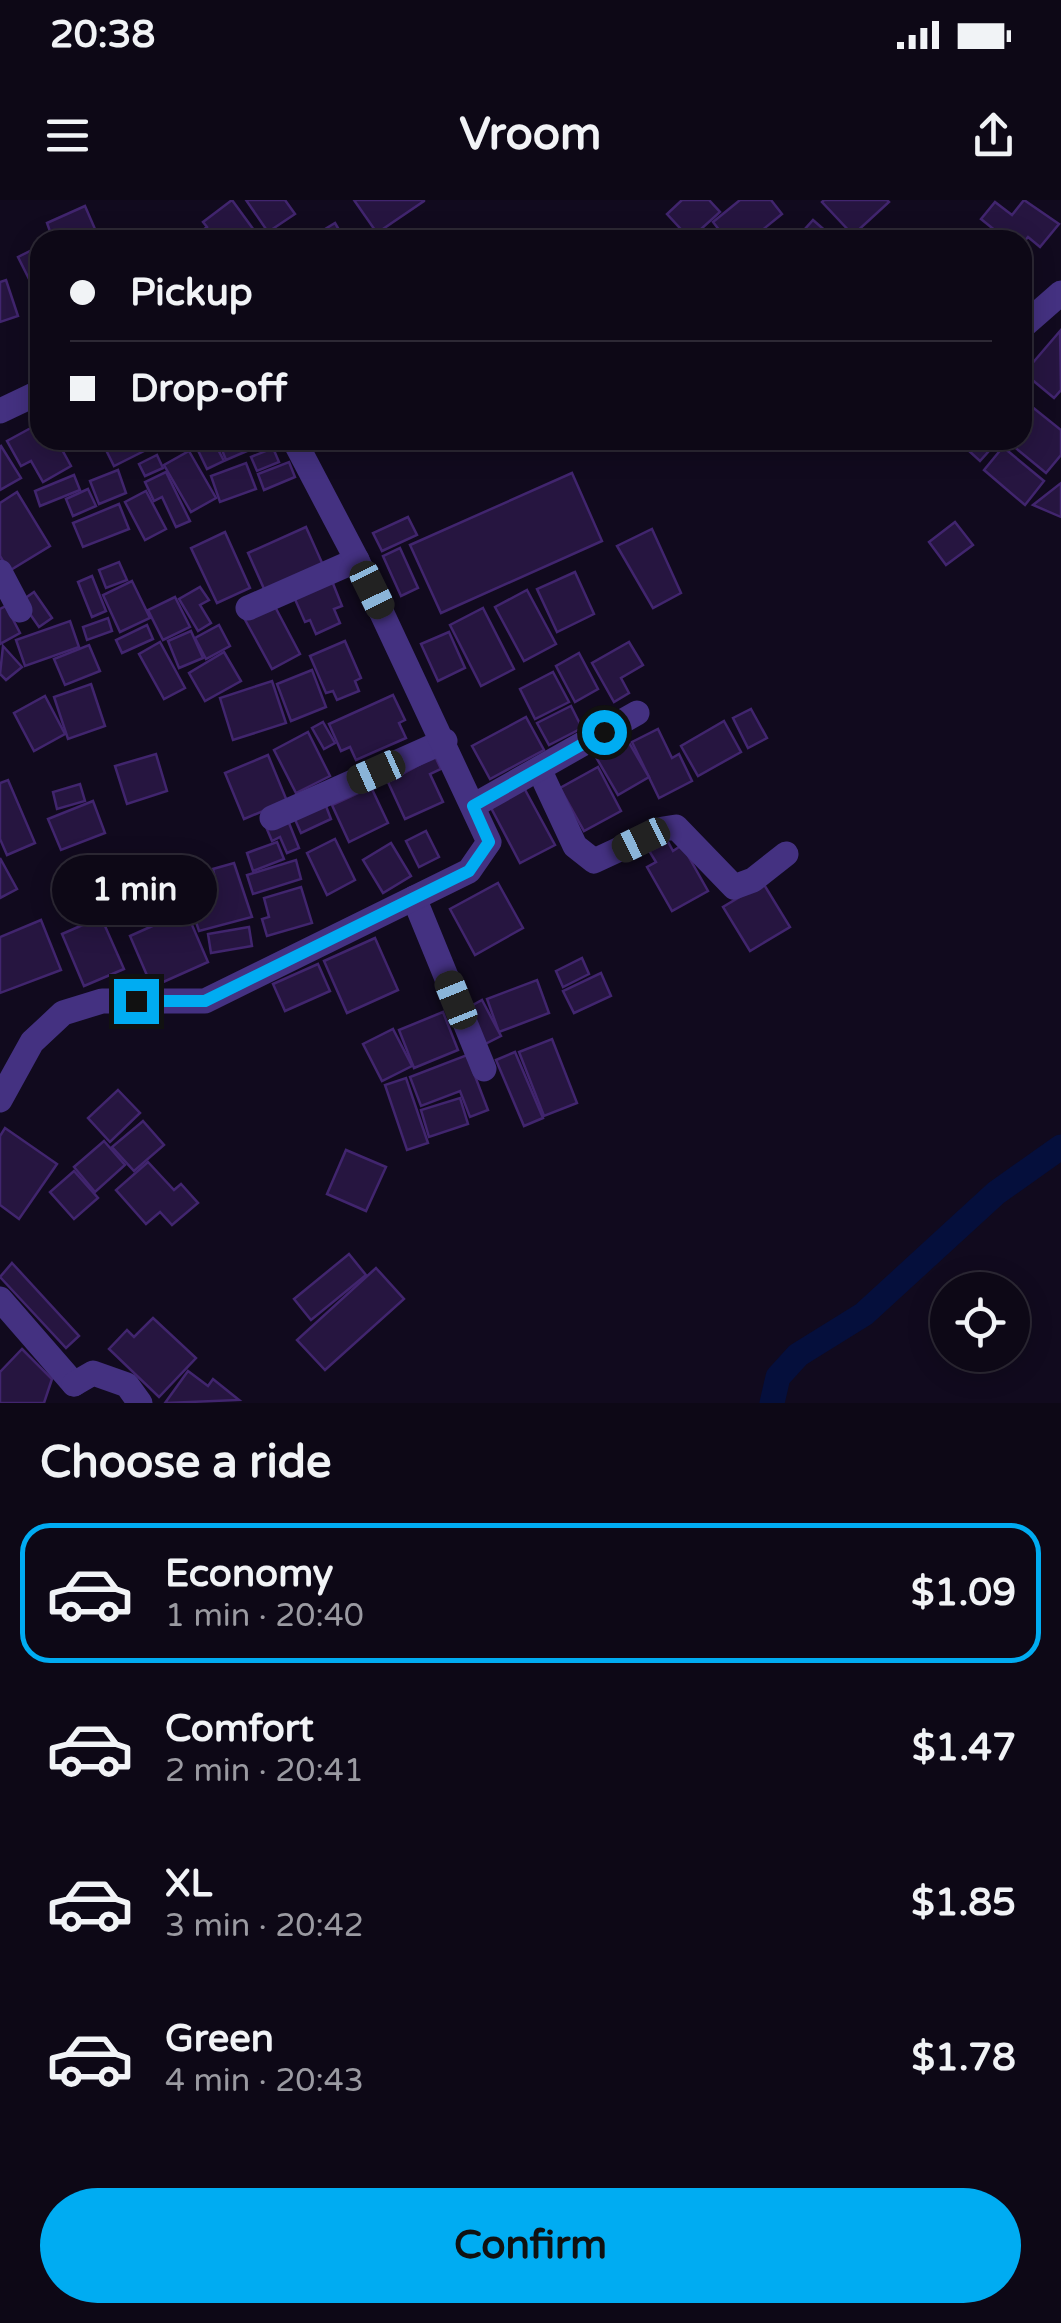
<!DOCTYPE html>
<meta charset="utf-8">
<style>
body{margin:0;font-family:"Varela Round",sans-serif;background:#16111f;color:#f1f3f6;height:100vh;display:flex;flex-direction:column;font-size:38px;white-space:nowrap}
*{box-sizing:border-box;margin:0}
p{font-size:32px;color:#9a9aa1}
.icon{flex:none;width:55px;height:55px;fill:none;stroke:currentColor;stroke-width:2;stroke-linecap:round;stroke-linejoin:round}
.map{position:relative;height:1203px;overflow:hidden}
.side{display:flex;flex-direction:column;background:#0d0816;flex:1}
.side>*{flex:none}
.banner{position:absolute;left:30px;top:30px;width:1002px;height:220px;border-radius:30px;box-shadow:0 5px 25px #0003,0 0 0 2px #2d2935;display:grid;align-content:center;height:220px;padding:0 40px;background:#0d0816}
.buttons{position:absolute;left:930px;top:1072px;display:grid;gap:20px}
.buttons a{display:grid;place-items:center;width:100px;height:100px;border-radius:50%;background:#0d0816;box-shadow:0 5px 25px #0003,0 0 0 2px #2d2935;font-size:50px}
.end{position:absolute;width:45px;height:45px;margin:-22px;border:12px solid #00acf2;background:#111;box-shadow:0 0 0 5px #111}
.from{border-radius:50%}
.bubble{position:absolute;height:70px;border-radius:35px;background:#0d0816;box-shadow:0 5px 25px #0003,0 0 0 2px #2d2935;font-size:32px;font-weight:700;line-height:70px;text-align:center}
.car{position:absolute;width:30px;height:60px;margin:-30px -15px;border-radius:12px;box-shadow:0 0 8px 2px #0007;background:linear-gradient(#222 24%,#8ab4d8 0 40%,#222 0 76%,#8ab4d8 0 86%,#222 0)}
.banner b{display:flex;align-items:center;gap:35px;height:95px;font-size:38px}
.banner b+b{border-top:2px solid #2d2935}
.banner i{width:25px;height:25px;background:#f1f3f6}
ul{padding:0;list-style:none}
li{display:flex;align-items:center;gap:30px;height:140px;margin:0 20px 15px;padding:0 20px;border:5px solid transparent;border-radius:30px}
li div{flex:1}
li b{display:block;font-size:38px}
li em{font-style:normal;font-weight:700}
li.current{border-color:#00acf2}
li>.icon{width:90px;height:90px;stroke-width:1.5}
h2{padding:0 40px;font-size:45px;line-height:120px}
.action{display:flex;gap:20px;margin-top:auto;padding:20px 40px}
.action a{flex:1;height:115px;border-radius:60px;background:#00acf2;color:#111;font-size:40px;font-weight:700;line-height:115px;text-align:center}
.status{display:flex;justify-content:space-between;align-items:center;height:70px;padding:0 50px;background:#0d0816;direction:ltr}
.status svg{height:28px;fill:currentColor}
header{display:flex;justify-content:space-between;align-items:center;height:130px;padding:0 40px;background:#0d0816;font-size:45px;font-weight:700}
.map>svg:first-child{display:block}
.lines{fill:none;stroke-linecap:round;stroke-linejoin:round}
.canal{stroke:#050f3c;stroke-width:25}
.building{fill:#261540;stroke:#41256e;stroke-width:2.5}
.minor{stroke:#443181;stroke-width:25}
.route{stroke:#00acf2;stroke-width:12}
</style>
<div class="status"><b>20:38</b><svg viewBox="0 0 49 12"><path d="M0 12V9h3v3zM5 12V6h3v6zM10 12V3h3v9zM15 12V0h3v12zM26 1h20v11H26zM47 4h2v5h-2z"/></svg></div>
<header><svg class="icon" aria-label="menu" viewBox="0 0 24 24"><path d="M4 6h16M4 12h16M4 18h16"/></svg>Vroom<svg class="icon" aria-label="share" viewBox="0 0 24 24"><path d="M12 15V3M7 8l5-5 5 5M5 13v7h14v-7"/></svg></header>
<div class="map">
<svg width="1061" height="1203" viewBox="0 0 1061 1203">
<rect width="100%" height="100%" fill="#110a1e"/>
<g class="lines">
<polyline class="canal" points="772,1203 778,1177 798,1155 864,1114 996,993 1061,947"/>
</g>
<g class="building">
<polygon points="232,0 259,37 199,40 196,35 207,27 203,22"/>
<polygon points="246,0 285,0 295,14 268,32"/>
<polygon points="354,0 424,0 424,1 377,33"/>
<polygon points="682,0 709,0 720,12 690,39 667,14"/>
<polygon points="740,0 771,0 782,14 750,40 727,40 713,22"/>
<polygon points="824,0 887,0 889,2 853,35 822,2"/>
<polygon points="1024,0 1059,24 1040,47 1028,37 1022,44 1022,40 1007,40 981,19 995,2 1012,15"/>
<polygon points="85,6 95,29 69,40 53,40 47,23"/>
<polygon points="813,20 836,40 795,40"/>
<polygon points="335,23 345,40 320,40 317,34"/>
<polygon points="40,46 40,98 39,99 18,57"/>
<polygon points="6,80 18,116 0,122 0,82"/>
<polygon points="1060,131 1061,190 1054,198 1024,173"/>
<polygon points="1031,206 1061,230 1061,255 1046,273 1012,245 1022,240 1022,216"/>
<polygon points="40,223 40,240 62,240 59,244 71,266 43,282 31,261 21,266 7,241"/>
<polygon points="120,240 138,240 144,251 114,266 105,248"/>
<polygon points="193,240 213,240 224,261 207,269"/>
<polygon points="218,240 243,240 247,251 226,260"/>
<polygon points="957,240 994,240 997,242 980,261"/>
<polygon points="1,246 21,278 0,290 0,247"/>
<polygon points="1003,247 1044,281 1025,305 984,270"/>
<polygon points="273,248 279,262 257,271 251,257"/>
<polygon points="189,251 216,298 191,312 164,265"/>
<polygon points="157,255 163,268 145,276 139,264"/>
<polygon points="289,262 295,277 264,290 258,274"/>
<polygon points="246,263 256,289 220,302 211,276"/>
<polygon points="118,270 126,293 99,304 90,281"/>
<polygon points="166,272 190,321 176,327 162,297 154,301 145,282"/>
<polygon points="572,273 602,341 441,413 410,345"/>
<polygon points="74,275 80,290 40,306 35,291"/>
<polygon points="1061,283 1061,317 1033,305"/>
<polygon points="88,289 96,306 73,316 66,299"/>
<polygon points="146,291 166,329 145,340 125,302"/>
<polygon points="17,292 50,346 9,371 0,356 0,303"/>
<polygon points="119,304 129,329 83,347 73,323"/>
<polygon points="408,317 417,335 382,351 373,333"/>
<polygon points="955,322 973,345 946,365 929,342"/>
<polygon points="306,327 323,365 265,391 248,353"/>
<polygon points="652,329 681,393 653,408 617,346"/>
<polygon points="225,332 250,388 217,403 191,348"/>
<polygon points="400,348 418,388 401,396 383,356"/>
<polygon points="119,362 127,380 106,388 99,370"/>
<polygon points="575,372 594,414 557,432 537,389"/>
<polygon points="92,376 106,411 92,417 78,382"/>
<polygon points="132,381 150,418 120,432 103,395"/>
<polygon points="332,381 342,406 334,409 340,423 316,434 310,420 305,422 294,397"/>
<polygon points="200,387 209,400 200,405 211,423 198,431 179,399"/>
<polygon points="527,390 556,444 524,461 495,407"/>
<polygon points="34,392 52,418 39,427 21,401"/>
<polygon points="175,397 190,427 163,440 148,410"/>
<polygon points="272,401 300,454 272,469 243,416"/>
<polygon points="6,406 20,433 0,444 0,409"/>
<polygon points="483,408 514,469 481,486 450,425"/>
<polygon points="108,418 112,431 87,440 83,427"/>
<polygon points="70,421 79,447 25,466 16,440"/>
<polygon points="147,425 153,439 122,453 116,440"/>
<polygon points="219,425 230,446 206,459 195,438"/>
<polygon points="191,431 203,458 179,468 168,441"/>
<polygon points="449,432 465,468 438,481 421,444"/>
<polygon points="345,441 361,478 355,481 359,491 337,500 333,491 326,493 310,456"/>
<polygon points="160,442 185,488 164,499 139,454"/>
<polygon points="629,442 643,465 621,478 629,493 614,502 592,463"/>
<polygon points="89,445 100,471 65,485 54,459"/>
<polygon points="3,446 22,467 6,480 0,474"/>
<polygon points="224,452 241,481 205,501 189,473"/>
<polygon points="579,453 598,489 575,502 556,466"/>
<polygon points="312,470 326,507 291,521 277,484"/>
<polygon points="553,472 569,502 535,519 520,489"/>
<polygon points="272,481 286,523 233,540 220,498"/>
<polygon points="91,484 105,526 68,539 54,497"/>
<polygon points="393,495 405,520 399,523 406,538 356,560 350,547 341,551 329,524"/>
<polygon points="45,496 65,534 34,551 14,513"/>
<polygon points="571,506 582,528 549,545 537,523"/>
<polygon points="751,509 767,538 748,548 733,518"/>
<polygon points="526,517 544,550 490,579 472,546"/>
<polygon points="724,521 741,552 698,576 681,546"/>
<polygon points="323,522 335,543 324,549 312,528"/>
<polygon points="658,529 672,558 679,554 692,581 659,598 632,542"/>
<polygon points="308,532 330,576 296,593 274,550"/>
<polygon points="624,534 649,577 618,595 593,552"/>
<polygon points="156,554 167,591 127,604 115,566"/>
<polygon points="268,555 287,601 244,619 225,573"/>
<polygon points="435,556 441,569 430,574 443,602 405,619 388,582"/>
<polygon points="598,567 621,611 584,631 560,588"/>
<polygon points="8,580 35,643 7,655 0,639 0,583"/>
<polygon points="80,584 85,601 57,609 53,592"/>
<polygon points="523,586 555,645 520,663 489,604"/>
<polygon points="371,587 388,623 349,642 332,605"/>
<polygon points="93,601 105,633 61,650 48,619"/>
<polygon points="324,601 331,619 301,633 293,615"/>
<polygon points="287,618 299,648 287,653 280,637 272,641 266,627"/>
<polygon points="426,631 439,657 419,667 406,641"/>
<polygon points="666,638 673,651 682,645 708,691 672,711 647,667 656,662 648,649"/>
<polygon points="335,639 355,680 327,695 307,653"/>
<polygon points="277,642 284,659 253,671 247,653"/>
<polygon points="391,643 411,676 383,693 363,660"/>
<polygon points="0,658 17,689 0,698"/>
<polygon points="296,660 301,679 253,694 247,675"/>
<polygon points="234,663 252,717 199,731 193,713 199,711 191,685 215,678 213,669"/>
<polygon points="498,683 523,728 475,755 450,709"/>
<polygon points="763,683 790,727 750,751 723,707"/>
<polygon points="301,687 312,723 267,736 262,719 269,717 264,698"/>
<polygon points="186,711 208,762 152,787 130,736"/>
<polygon points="101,717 124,769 84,786 62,734"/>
<polygon points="41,720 61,770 0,793 0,737"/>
<polygon points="249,727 252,746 211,753 208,734"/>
<polygon points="375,738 398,790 347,813 324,761"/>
<polygon points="582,758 589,774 563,787 556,771"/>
<polygon points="318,764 330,791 285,811 273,784"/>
<polygon points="601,773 611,796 574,813 563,791"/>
<polygon points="537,780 549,813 499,832 487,799"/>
<polygon points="482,800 501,836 481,846 462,811"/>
<polygon points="443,812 458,850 414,868 399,830"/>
<polygon points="393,829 412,866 382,881 363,844"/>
<polygon points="552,839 577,903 544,916 519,852"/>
<polygon points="515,852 543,918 524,926 496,860"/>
<polygon points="467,855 488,910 470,917 460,891 421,906 410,877"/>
<polygon points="406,878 428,943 407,950 385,885"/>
<polygon points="118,890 140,913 110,942 88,918"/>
<polygon points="460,898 468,924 429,937 421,910"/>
<polygon points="143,921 164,945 134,971 112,947"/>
<polygon points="5,928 57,964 19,1019 0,1005 0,936"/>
<polygon points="104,941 125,965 95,992 74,967"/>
<polygon points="346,950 386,967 366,1011 327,994"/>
<polygon points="148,962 174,990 181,984 198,1003 172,1025 160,1012 146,1024 116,990"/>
<polygon points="74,971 98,998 74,1019 50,992"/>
<polygon points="349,1054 366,1075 311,1120 294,1099"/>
<polygon points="12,1063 79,1136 66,1148 0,1077"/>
<polygon points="376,1068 404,1099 325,1170 297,1140"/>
<polygon points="153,1118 196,1158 159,1197 109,1149 127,1130 134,1137"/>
<polygon points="22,1149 52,1179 44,1203 0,1203 0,1172"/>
<polygon points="188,1171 208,1186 213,1179 239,1200 165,1203"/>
</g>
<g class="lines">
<g class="minor">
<polyline points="1022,127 1061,93"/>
<polyline points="0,211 40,192"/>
<polyline points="0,372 20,410"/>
<polyline points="248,408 357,360"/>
<polyline points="539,569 575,646 594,661 663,629 676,627 734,687 753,680 786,654"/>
<polyline points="473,606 637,513"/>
<polyline points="272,618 445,541"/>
<polyline points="414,698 484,869"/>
<polyline points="0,900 32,842 63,813 102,801 205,801 469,671 489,642 357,360 294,240"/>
<polyline points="0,1099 74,1184"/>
<polyline points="74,1184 93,1173 127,1185 140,1203"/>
</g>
</g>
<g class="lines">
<polyline class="route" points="136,801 205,801 469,671 489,642 473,606 604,532"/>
</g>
</svg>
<div class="buttons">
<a><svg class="icon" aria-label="locate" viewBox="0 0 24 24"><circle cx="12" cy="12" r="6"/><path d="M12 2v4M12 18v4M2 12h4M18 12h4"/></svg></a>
</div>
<i class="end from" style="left:604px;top:532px"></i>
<i class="end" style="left:136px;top:801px"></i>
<div class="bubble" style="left:52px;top:655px;width:165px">1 min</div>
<i class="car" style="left:372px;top:390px;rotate:154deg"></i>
<i class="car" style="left:376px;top:572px;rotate:246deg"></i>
<i class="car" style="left:641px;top:640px;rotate:244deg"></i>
<i class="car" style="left:456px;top:800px;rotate:338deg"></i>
<div class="banner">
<b><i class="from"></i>Pickup</b>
<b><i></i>Drop-off</b>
</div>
</div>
<section class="side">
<h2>Choose a ride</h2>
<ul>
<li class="current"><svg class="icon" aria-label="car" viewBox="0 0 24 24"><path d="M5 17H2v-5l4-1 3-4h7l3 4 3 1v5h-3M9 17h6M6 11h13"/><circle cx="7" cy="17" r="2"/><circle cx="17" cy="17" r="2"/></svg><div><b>Economy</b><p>1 min · 20:40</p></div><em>$1.09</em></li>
<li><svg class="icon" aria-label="car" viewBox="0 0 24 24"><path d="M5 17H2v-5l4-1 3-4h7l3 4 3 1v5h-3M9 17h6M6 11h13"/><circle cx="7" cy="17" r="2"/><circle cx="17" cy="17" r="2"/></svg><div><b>Comfort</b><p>2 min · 20:41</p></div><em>$1.47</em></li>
<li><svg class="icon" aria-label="car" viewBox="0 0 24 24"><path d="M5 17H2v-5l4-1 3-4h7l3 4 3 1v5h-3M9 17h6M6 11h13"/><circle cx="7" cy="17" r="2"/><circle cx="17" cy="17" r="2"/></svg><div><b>XL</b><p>3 min · 20:42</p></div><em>$1.85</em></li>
<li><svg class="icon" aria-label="car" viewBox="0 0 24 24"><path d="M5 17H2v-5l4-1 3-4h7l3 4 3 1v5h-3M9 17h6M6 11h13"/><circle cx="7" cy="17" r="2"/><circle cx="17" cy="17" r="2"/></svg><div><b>Green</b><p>4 min · 20:43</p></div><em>$1.78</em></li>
</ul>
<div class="action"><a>Confirm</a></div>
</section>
